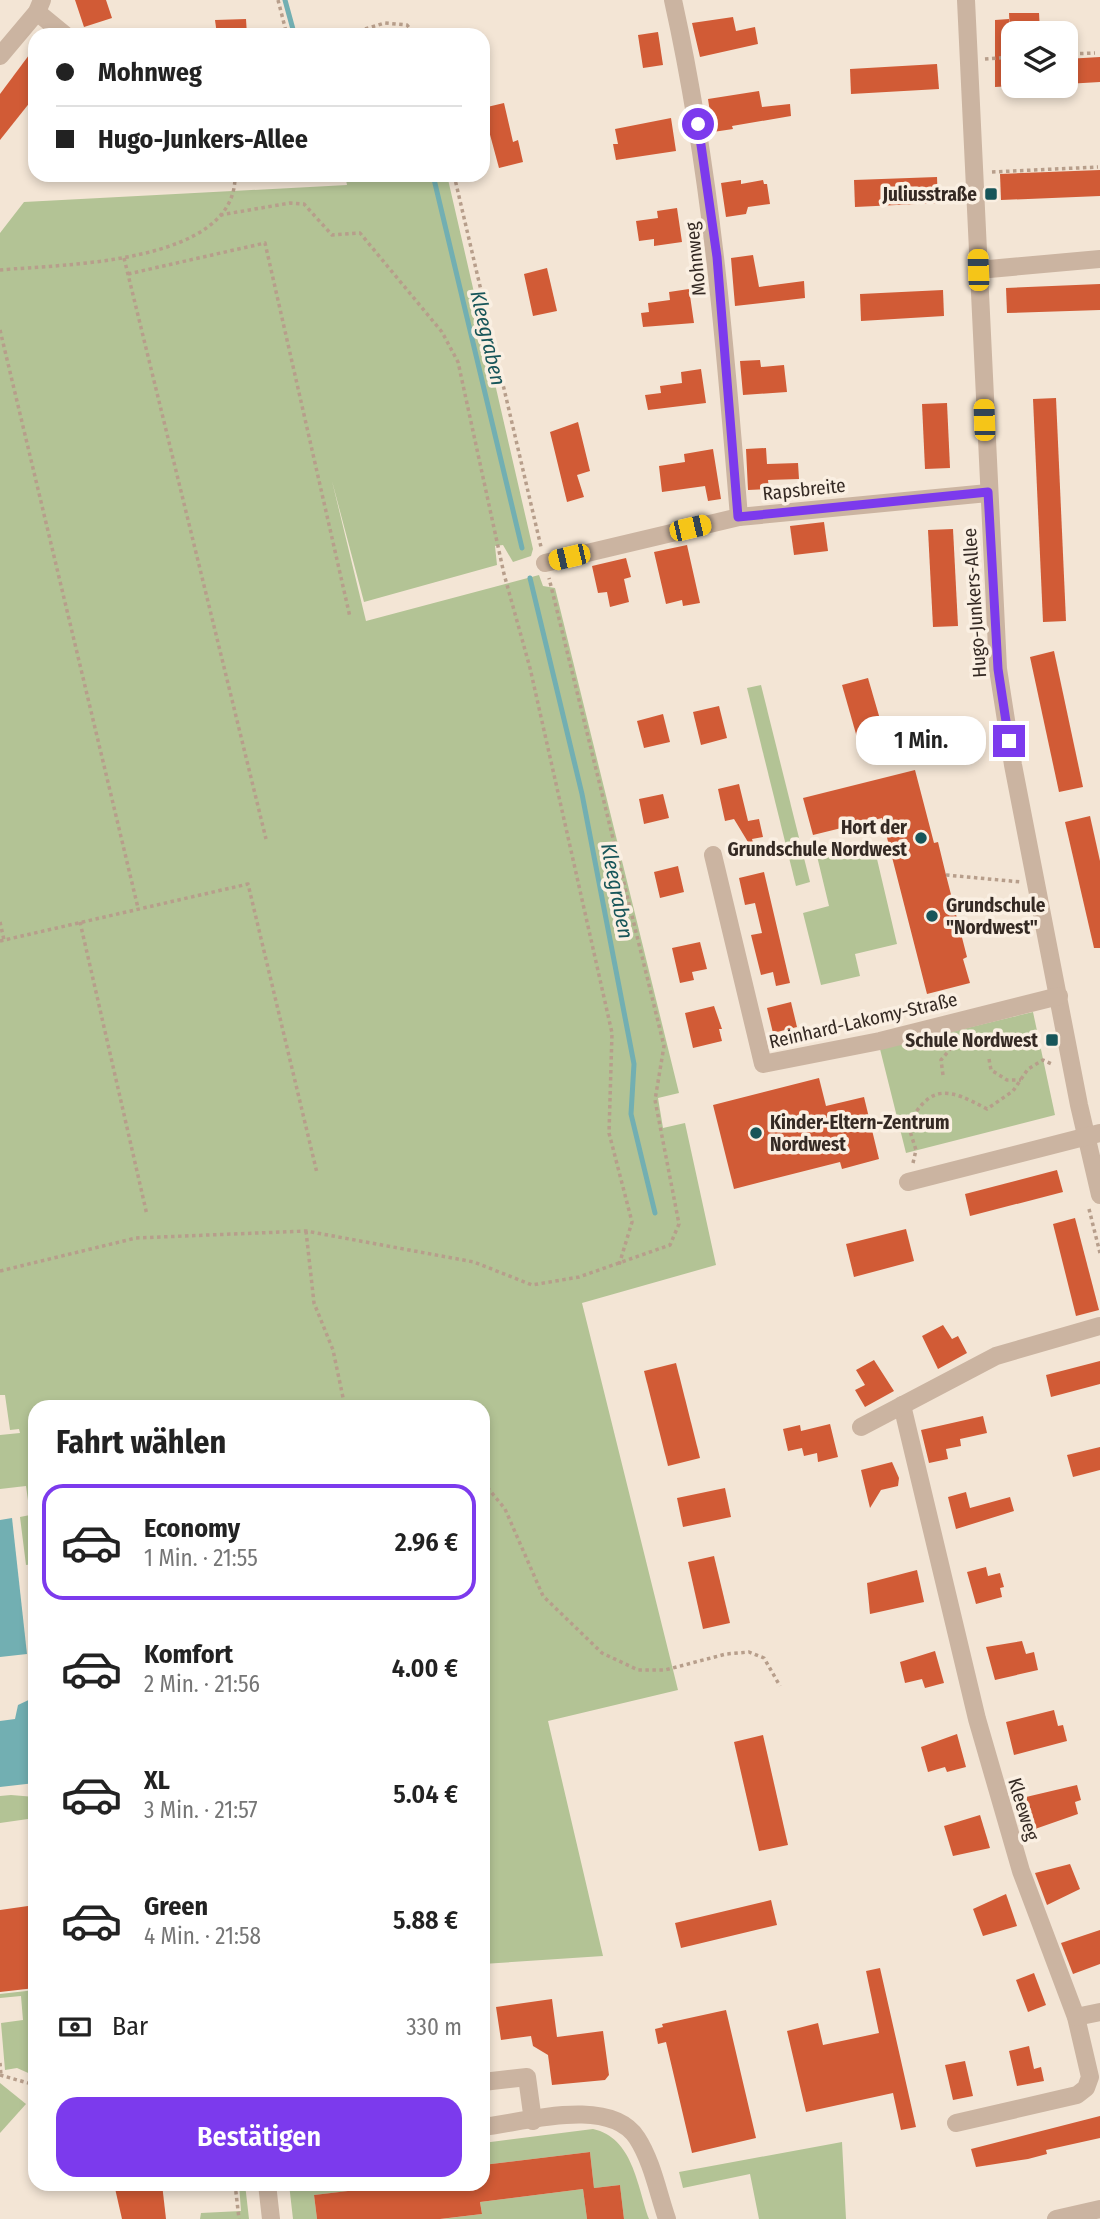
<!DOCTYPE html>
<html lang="de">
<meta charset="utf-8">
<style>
body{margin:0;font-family:"Fira Sans Condensed",sans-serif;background:#f2f2f2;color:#222;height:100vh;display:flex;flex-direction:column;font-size:26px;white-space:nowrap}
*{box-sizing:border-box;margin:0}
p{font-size:23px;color:#767676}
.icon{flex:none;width:38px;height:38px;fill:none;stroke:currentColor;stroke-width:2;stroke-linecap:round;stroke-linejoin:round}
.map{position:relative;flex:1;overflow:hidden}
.drawer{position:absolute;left:28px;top:1400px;width:462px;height:791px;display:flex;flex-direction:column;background:#fff;border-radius:21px;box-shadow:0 4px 10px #0003}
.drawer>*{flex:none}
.banner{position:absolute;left:28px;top:28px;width:462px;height:154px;border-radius:21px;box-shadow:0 4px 10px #0003;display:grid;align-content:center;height:154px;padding:0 28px;background:#fff}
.buttons{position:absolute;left:1001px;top:21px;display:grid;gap:14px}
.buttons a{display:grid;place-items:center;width:77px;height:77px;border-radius:14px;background:#fff;box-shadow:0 4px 10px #0003;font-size:35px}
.end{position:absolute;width:32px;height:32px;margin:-16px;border:9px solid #7c3aed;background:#fff;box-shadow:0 0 0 4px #fff}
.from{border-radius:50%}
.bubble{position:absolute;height:49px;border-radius:21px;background:#fff;box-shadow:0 4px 10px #0003;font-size:23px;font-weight:600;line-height:49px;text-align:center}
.car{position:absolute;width:21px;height:42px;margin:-21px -10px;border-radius:9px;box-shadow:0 0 5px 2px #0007;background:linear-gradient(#f5c518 24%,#345 0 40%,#f5c518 0 76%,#345 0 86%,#f5c518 0)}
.banner b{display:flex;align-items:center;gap:24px;height:66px;font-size:26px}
.banner b+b{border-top:2px solid #e0e0e0}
.banner i{width:18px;height:18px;background:#222}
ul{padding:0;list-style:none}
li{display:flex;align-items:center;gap:21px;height:116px;margin:0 14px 10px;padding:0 14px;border:4px solid transparent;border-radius:21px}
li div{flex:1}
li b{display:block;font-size:26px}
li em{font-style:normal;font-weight:600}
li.active{border-color:#7c3aed}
li>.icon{width:63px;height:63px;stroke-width:1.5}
h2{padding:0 28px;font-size:32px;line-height:84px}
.pay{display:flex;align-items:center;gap:18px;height:77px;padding:0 28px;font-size:26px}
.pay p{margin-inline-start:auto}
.primary-button{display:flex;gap:14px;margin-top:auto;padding:14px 28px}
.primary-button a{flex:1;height:80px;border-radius:21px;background:#7c3aed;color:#fff;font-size:28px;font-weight:600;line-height:80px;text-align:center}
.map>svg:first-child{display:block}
.green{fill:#b3c395}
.water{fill:#72afb2}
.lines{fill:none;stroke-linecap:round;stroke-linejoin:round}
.stream{stroke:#72afb2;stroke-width:5}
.building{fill:#d15b36}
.path{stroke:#b79e8b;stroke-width:3.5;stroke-dasharray:3.5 3.5;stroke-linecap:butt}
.minor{stroke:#cbb4a1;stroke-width:18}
.route{stroke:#7c3aed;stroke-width:9}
.poi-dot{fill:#175559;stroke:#faefe2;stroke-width:2.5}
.labels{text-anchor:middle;stroke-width:7;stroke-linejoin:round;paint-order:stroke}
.poi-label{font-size:19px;font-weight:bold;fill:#352a24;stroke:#faefe2;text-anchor:end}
.street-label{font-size:19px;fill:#352a24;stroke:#faefe2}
.water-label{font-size:21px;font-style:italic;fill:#175559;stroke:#faefe2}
</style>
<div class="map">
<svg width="1100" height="2219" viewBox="0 0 1100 2219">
<rect width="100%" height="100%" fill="#f3e5d5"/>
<g class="green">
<polygon points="345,175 447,175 533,549 531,556 513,562 503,545 495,546 497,565 364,602 332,481 366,621 539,575 543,586 555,588 679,1093 658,1098 663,1128 685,1123 716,1265 582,1303 678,1690 548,1721 603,1956 483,1964 483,1407 35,1407 35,1575 34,1564 26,1565 20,1517 30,1515 26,1486 0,1489 0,1435 20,1433 19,1429 10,1430 5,1395 0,1395 0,233 24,202 347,185"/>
<polygon points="761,685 810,882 796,886 747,688"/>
<polygon points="873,842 897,944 855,954 860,976 821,985 803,913 829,906 817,856"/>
<polygon points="1033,1012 1055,1115 906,1153 880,1049"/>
<polygon points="11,1795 35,1797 35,1818 0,1823 0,1796"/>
<polygon points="35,1990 35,2076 17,2068 5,2070 1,2023 23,2020 21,1996 0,1998 0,1994"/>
<polygon points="0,2083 26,2104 0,2133"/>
<path d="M 593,2129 C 633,2138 637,2185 649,2219 L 624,2219 L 620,2185 L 594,2188 L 590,2152 L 483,2165 L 483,2143 Z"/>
<polygon points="842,2142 846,2219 759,2219 750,2174 683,2188 679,2172"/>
<polygon points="239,2184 245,2184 249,2219 200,2219 201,2213 241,2211"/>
<polygon points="289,2184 408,2184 314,2195 317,2219 293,2219"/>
<polygon points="583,2189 587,2219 441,2219 482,2214 480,2202"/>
</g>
<g class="water">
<polygon points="12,1518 27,1654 0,1657 0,1520"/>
<polygon points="35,1697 35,1783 0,1787 0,1721 15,1719 18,1705"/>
</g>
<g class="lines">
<g class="stream">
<polyline points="285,0 294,33"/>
<polyline points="433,175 522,548"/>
<polyline points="530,578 582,794 634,1064 631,1114 655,1213"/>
</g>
</g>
<g class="building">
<polygon points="75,0 106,0 112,18 84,27"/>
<polygon points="1009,13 1039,13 1040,32 1010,33"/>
<polygon points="733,17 736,31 755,27 758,44 700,57 692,23"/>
<polygon points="246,19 247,35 217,35 215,20"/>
<polygon points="1009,19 1013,86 995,87 995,20"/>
<polygon points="658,32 663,65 643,68 638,35"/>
<polygon points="35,47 35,96 0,140 0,94"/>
<polygon points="1100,57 1100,82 1066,84 1066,59"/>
<polygon points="937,64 939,89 851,94 850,69"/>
<polygon points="759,91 762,107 790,104 791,116 732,126 733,129 713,132 708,99"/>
<polygon points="504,103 513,142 518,140 523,162 499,168 489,131 483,132 483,108"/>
<polygon points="671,118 676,151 616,160 613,144 618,144 615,129"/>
<polygon points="1100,170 1100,196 1001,200 1000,174"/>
<polygon points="937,177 938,203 855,207 854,180"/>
<polygon points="741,180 741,184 763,180 764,184 767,184 770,204 748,207 746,214 726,217 721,183"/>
<polygon points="677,208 682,242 654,246 654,239 639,241 636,221 658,218 657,211"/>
<polygon points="753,255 759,287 804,281 805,298 735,306 731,258"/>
<polygon points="547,268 557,311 533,316 524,274"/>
<polygon points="1100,284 1100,310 1007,313 1006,288"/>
<polygon points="689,289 694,323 643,327 641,313 649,312 648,303 670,300 669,292"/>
<polygon points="943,290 944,316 861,321 860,294"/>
<polygon points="760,360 761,367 784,365 787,392 743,395 740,361"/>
<polygon points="701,369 706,403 648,410 645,395 661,393 660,386 682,383 681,372"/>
<polygon points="1056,398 1066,621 1043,622 1033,399"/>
<polygon points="947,403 950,468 925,469 922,404"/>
<polygon points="578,422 590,471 577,475 584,497 567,502 550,432"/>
<polygon points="766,448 767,464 798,463 799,479 768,480 769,489 748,490 746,449"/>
<polygon points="713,449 721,499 708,501 705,486 662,492 659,466 685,462 684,454"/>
<polygon points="824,522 828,551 794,555 790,526"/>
<polygon points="953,529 958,626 933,627 928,530"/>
<polygon points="687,545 700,603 683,606 682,600 666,604 654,552"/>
<polygon points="626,558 631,577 624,579 629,602 610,607 607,592 598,593 592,566"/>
<polygon points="1054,651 1083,787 1059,792 1030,657"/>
<polygon points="868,678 884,733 858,741 842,685"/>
<polygon points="719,706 727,738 701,745 693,712"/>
<polygon points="663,714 670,742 644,748 637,721"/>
<polygon points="915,770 934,843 938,842 946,875 967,957 963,959 970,983 927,994 882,818 813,835 803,798"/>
<polygon points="739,784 748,821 759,819 763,837 752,839 754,846 751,847 734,819 725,821 718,789"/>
<polygon points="663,794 669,818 644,824 639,799"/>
<polygon points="1090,816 1100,861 1100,948 1094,948 1065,822"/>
<polygon points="678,866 684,892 660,898 654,872"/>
<polygon points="764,872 790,983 776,986 773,972 761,975 751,935 762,933 755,903 745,905 739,878"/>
<polygon points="700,942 707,969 692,972 694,980 680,983 672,948"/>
<polygon points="791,1002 797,1027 773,1033 767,1008"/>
<polygon points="714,1006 722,1029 719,1029 722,1041 693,1048 685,1013"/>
<polygon points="819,1078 826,1106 864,1097 879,1159 842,1169 840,1162 734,1189 713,1105"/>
<polygon points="1057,1170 1063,1192 970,1216 965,1194"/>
<polygon points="1075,1218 1099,1310 1076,1316 1053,1224"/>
<polygon points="906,1229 914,1261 854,1277 846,1244"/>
<polygon points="943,1325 952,1339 958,1336 967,1353 938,1369 922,1336"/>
<polygon points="874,1360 894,1391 865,1407 855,1390 865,1385 856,1370"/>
<polygon points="1100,1361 1100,1384 1051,1397 1046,1375"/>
<polygon points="676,1363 700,1458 668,1466 644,1371"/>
<polygon points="983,1416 987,1433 960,1439 961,1446 946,1449 948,1459 929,1463 921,1430"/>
<polygon points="830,1424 838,1457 818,1462 817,1453 804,1456 802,1448 788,1451 783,1429 800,1425 801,1431"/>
<polygon points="1100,1447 1100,1470 1073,1477 1067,1455"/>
<polygon points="892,1462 899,1478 898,1486 881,1490 870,1508 861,1470"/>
<polygon points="725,1488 731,1517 683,1527 677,1498"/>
<polygon points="966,1492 970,1508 1010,1497 1014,1511 956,1529 948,1497"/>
<polygon points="714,1556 730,1623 703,1629 688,1562"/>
<polygon points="986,1567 988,1576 1000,1573 1004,1587 1000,1588 1002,1597 976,1604 967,1572"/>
<polygon points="917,1570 924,1602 870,1614 867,1583"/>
<polygon points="1022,1641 1026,1654 1034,1652 1038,1670 995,1680 986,1647"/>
<polygon points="935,1651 944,1683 925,1688 922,1679 905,1683 900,1662"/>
<polygon points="1054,1710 1058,1726 1063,1725 1067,1741 1014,1755 1006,1722"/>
<polygon points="957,1734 966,1767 947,1772 945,1767 928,1772 921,1747"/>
<polygon points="763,1735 788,1845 759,1851 734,1742"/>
<polygon points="1077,1785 1081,1800 1075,1802 1078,1814 1035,1829 1026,1797"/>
<polygon points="980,1815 990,1848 953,1856 944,1826"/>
<polygon points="1070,1864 1080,1889 1047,1905 1035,1873"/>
<polygon points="1006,1894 1017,1926 983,1936 973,1909"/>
<polygon points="771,1900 777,1925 681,1948 675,1923"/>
<polygon points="35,1905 35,1988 0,1992 0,1910"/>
<polygon points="1100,1930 1100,1964 1073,1974 1061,1943"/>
<polygon points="880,1968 916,2127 901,2130 893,2093 806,2112 787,2031 818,2023 823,2045 879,2033 866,1971"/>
<polygon points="1034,1973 1046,2005 1028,2012 1016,1980"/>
<polygon points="552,1999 557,2037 603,2031 609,2075 605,2080 552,2085 548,2055 533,2046 531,2036 501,2040 496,2007"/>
<polygon points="726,2010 756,2138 692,2153 666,2042 658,2044 655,2029 663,2027 662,2024"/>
<polygon points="1029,2046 1034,2069 1041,2067 1044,2081 1017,2086 1009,2051"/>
<polygon points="965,2061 973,2096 953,2100 945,2065"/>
<polygon points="1100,2116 1100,2138 1046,2150 1047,2154 1028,2159 976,2167 971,2149"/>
<polygon points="590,2152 594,2188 620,2185 624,2219 587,2219 583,2189 480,2202 482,2214 440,2219 317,2219 314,2195 407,2184 483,2184 483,2165"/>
<polygon points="114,2184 162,2184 166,2219 122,2219"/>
</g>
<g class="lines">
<g class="path">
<polyline points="278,0 287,35"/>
<polyline points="345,35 385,23 407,25 415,35"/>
<polyline points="1066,54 1095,53"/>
<polyline points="985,59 1013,57"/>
<polyline points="992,172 1098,167"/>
<polyline points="454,175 541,547"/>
<polyline points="220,215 290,203 304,204 332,235 360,233 442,332 458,362 504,574 530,668 612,1033 609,1133 632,1222 619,1265"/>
<polyline points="124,258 266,839"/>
<path d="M 0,270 C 62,264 237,265 235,175"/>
<polyline points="128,274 265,243 350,617"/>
<polyline points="0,330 138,908"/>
<polyline points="946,875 1021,882"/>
<polyline points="0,922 4,940"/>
<polyline points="80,922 147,1215"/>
<polyline points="0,941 248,884 317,1173"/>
<polyline points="989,1059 991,1070 1007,1080 1021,1080"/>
<polyline points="943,1075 941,1060 957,1041"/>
<path d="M 913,1163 L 916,1150 L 908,1125 C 931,1083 948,1088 987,1109 L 1013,1091 L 1028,1069 L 1043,1060 L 1054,1065"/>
<polyline points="1089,1209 1100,1253"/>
<polyline points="306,1231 314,1303 333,1350 345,1407"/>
<polyline points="0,1271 136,1238 306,1231 474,1262 532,1285 579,1277 670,1245 679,1224 655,1100 664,1046 549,578"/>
<polyline points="483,1482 505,1509 543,1596 602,1653 638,1670 665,1670 726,1654 749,1652 764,1658 780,1686"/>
<polyline points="0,2063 1,2075"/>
<polyline points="0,2075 35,2085"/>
<polyline points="235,2184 239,2219"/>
</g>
<g class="minor">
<path d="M 673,0 C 711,171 725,343 739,517"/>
<polyline points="966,0 998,669 1013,765 1079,1105 1100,1195"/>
<polyline points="37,12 65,35"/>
<polyline points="0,56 37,12 42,0"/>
<polyline points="978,270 1100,259"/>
<polyline points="545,563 739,517 988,493"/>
<polyline points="713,855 763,1064 880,1041 1059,996"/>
<polyline points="908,1182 1100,1133"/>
<polyline points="902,1405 977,1719 1021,1871 1076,2017 1090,2077 1086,2088 1077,2095 956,2123"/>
<polyline points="861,1427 996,1356 1100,1326"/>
<polyline points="1076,2017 1100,2012"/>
<polyline points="483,2082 527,2077 533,2121"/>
<path d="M 483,2127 C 525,2122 610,2096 637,2138 C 652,2161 658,2193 667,2219"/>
<polyline points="267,2184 271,2219"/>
<polyline points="1056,2219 1100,2209"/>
</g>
</g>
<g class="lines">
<polyline class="route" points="698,124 717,257 738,517 988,492 998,669 1009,741"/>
</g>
<g class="poi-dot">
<rect x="984" y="187" width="14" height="14" rx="3.5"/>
<circle cx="921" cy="838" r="7"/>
<circle cx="932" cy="916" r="7"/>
<rect x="1045" y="1033" width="14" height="14" rx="3.5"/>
<circle cx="756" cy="1133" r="7"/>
</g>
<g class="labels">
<g class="poi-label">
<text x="977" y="201">Juliusstraße</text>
<text x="907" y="834">Hort der<tspan x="907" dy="22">Grundschule Nordwest</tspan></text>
<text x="946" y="912" text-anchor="start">Grundschule<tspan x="946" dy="22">"Nordwest"</tspan></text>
<text x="1038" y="1047">Schule Nordwest</text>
<text x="770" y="1129" text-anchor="start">Kinder-Eltern-Zentrum<tspan x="770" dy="22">Nordwest</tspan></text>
</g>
<g class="street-label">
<text transform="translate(695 259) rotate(-96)" y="7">Mohnweg</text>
<text transform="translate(804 489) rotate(-6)" y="7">Rapsbreite</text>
<text transform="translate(974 603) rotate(-94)" y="7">Hugo-Junkers-Allee</text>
<text transform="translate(863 1020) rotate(-13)" y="7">Reinhard-Lakomy-Straße</text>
<text transform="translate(1024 1809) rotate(73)" y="7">Kleeweg</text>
</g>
<g class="water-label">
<text transform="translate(488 338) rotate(77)" y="7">Kleegraben</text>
<text transform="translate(617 891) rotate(79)" y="7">Kleegraben</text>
</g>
</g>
</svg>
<div class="buttons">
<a><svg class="icon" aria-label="layers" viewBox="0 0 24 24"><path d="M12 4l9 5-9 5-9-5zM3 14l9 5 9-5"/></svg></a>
</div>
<i class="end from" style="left:698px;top:124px"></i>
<i class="end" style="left:1009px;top:741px"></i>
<div class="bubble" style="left:856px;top:716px;width:130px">1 Min.</div>
<i class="car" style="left:978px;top:270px;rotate:358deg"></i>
<i class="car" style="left:984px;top:420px;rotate:358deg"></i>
<i class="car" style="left:690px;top:528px;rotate:77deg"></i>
<i class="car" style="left:569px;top:557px;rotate:257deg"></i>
<div class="banner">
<b><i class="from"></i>Mohnweg</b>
<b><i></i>Hugo-Junkers-Allee</b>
</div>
<section class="drawer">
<h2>Fahrt wählen</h2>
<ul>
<li class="active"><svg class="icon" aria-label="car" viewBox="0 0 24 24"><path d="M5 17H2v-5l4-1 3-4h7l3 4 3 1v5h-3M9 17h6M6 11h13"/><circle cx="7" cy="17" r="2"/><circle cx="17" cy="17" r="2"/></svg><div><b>Economy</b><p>1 Min. · 21:55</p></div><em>2.96 €</em></li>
<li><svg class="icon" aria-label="car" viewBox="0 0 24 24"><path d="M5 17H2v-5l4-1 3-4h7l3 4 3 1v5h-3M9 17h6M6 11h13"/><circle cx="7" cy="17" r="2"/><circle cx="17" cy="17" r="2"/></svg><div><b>Komfort</b><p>2 Min. · 21:56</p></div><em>4.00 €</em></li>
<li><svg class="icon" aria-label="car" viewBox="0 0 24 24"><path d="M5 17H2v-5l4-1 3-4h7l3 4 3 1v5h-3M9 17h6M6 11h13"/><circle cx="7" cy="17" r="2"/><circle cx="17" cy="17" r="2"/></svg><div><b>XL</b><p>3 Min. · 21:57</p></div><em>5.04 €</em></li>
<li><svg class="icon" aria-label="car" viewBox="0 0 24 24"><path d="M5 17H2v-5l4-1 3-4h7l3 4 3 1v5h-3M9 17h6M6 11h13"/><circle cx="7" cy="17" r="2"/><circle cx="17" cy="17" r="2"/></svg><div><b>Green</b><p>4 Min. · 21:58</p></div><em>5.88 €</em></li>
</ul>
<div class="pay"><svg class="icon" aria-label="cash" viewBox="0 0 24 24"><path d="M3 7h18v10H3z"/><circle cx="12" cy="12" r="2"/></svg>Bar<p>330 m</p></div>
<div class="primary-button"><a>Bestätigen</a></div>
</section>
</div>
